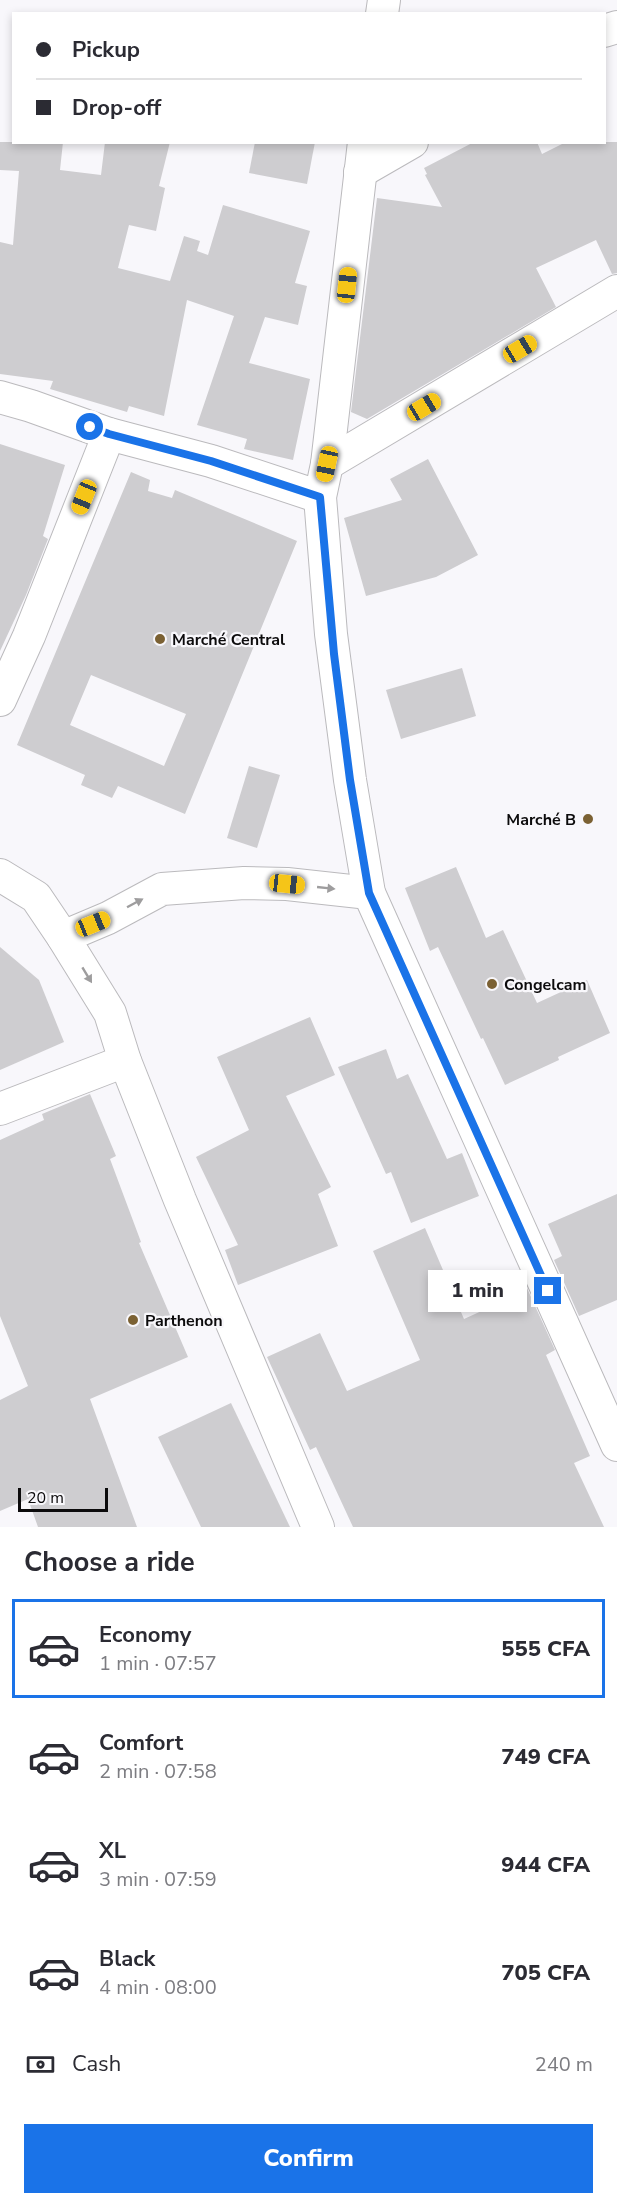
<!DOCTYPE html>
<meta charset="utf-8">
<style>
body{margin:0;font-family:"Nunito Sans",sans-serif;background:#f7f7f7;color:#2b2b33;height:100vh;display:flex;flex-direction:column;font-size:22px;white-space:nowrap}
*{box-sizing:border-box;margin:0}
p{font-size:20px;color:#7c7c81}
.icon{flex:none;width:33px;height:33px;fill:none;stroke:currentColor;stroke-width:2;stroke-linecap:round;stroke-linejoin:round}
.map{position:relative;height:1527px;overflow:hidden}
.side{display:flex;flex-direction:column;background:#fff;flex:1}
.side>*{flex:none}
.top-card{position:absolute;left:12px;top:12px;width:594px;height:132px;border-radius:0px;box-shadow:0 3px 9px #0003;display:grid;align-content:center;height:132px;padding:0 24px;background:#fff}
.scale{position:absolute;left:18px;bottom:15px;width:90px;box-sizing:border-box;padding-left:6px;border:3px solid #0c0b0c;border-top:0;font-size:16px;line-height:21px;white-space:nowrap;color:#0c0b0c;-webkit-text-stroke:4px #f8f7fb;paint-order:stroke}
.end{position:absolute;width:27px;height:27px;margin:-14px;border:8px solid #1a73e8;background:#fff;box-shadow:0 0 0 3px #fff}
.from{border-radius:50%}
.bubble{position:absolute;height:42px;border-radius:0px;background:#fff;box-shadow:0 3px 9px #0003;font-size:20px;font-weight:800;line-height:42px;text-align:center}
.car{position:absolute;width:18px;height:36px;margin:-18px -9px;border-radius:8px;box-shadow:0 0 4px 2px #0007;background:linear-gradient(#f5c518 24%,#345 0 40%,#f5c518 0 76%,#345 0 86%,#f5c518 0)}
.top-card b{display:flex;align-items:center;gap:21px;height:57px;font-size:22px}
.top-card b+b{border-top:2px solid #e1e1e2}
.top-card i{width:15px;height:15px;background:#2b2b33}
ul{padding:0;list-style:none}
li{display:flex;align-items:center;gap:18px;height:99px;margin:0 12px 9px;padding:0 12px;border:3px solid transparent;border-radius:0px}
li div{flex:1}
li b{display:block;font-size:22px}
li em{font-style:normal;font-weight:800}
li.active{border-color:#1a73e8}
li>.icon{width:54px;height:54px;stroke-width:1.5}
h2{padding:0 24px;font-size:27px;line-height:72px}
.pay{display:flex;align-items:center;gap:15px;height:66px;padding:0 24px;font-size:22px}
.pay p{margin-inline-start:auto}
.cta{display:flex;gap:12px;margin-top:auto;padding:12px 24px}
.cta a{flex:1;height:69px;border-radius:0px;background:#1a73e8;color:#fff;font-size:24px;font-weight:800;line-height:69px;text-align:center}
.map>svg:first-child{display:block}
.building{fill:#cecdd0;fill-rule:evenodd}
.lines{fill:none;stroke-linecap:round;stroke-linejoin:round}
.minor-casing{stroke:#bbbabd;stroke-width:34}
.minor{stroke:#fff;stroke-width:32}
.oneway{fill:#9e9d9e}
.route{stroke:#1a73e8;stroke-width:8}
.poi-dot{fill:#7b6133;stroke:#f8f7fb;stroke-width:2}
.labels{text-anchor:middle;stroke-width:4.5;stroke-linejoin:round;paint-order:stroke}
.poi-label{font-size:16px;font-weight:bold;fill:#0c0b0c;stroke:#f8f7fb;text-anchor:start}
</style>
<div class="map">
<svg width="617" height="1527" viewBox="0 0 617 1527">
<rect width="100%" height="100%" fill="#f8f7fb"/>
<g class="building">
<polygon points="0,142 63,142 60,170 101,175 105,142 170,142 159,186 165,188 156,231 129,225 118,268 170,281 184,236 200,241 197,251 208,255 223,205 310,231 295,283 307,286 298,325 265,317 249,363 310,379 293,460 244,449 247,439 197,425 234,316 187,300 164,416 129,406 127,412 50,389 53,381 0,374 0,242 13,245 19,171 0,170"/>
<polygon points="255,142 315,142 307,184 249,173"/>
<polygon points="474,142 537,142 542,154 566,142 617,142 617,273 612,274 596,240 536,268 556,307 367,419 351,412 377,198 442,207 425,175 427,174 424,168"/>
<polygon points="0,444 65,465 43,536 48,539 26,595 0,651"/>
<polygon points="428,459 478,555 436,577 366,596 344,518 402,500 390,479"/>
<path d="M 131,472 L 150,480 L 148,491 L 172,498 L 175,490 L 297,541 L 185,814 L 118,786 L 112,798 L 81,785 L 85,775 L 17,745 ZM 91,675 L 186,714 L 164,766 L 70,725 Z"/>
<polygon points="462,668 476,716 401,739 386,690"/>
<polygon points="249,766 280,775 257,848 227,838"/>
<polygon points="456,867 486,938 503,930 537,1003 587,980 610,1033 558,1057 559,1060 505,1085 483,1038 481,1039 438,947 430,951 405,888"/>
<polygon points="0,947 39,980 64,1042 0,1070"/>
<polygon points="310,1017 335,1075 286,1096 331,1187 318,1194 338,1246 238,1285 225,1250 238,1245 196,1157 249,1130 217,1057"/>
<polygon points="386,1049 397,1079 408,1074 447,1159 462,1153 479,1196 411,1223 391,1172 386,1174 338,1067"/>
<polygon points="90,1094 116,1156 110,1159 141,1242 139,1243 188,1357 90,1399 137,1527 38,1527 28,1499 0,1511 0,1400 28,1386 0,1316 0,1140 44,1120 42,1114"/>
<polygon points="617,1194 617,1300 579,1316 554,1260 562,1256 548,1224"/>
<polygon points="425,1228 464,1319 521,1293 514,1280 522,1277 555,1350 546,1355 590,1456 574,1463 604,1527 353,1527 316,1447 310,1450 267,1357 320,1333 347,1391 420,1360 373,1251"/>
<polygon points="231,1403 290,1527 201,1527 158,1437"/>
</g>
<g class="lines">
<g class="minor-casing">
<g id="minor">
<polyline points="382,14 384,0"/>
<polyline points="604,31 617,27"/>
<polyline points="364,142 327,464 320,497 331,634 350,780 369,893 617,1445"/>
<polyline points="360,172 412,142"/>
<polyline points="0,397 31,406 109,434 211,461 320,497"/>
<polyline points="327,464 617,291"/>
<polyline points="0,700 29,636 109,434"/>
<polyline points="0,875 36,897 63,937 110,1013 125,1061 180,1200 318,1527"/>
<polyline points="63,937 108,918 162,889 244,883 287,884 369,893"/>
<polyline points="0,1109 125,1061"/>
</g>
</g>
<use href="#minor" class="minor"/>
</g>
<defs><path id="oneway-solid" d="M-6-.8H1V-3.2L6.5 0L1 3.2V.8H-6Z" transform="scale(1.5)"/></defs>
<g class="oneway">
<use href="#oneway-solid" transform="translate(326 888) rotate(6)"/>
<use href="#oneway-solid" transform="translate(135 903) rotate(-28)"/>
<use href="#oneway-solid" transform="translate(87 975) rotate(59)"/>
</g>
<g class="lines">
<polyline class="route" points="90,427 109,434 211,461 320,497 334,654 350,780 369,893 548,1291"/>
</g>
<g class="poi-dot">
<circle cx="160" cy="639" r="6"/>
<circle cx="588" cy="819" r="6"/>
<circle cx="492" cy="984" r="6"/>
<circle cx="133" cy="1320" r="6"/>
</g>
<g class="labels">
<g class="poi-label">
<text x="172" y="645">Marché Central</text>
<text x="576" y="825" text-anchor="end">Marché B</text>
<text x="504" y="990">Congelcam</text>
<text x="145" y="1326">Parthenon</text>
</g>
</g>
</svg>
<div class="scale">20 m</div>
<i class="end from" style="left:90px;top:427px"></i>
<i class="end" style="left:548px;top:1291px"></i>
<div class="bubble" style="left:428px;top:1270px;width:99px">1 min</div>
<i class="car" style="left:347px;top:285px;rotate:6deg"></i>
<i class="car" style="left:520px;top:349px;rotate:59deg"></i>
<i class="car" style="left:424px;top:407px;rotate:59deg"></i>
<i class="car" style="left:327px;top:464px;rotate:192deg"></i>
<i class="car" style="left:84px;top:497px;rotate:202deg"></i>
<i class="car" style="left:287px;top:884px;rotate:96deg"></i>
<i class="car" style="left:93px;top:924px;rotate:68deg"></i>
<div class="top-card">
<b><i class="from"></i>Pickup</b>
<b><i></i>Drop-off</b>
</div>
</div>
<section class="side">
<h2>Choose a ride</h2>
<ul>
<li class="active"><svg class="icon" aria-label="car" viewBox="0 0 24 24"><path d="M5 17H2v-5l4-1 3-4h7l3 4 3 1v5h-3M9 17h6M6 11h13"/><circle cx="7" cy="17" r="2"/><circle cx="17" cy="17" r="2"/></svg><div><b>Economy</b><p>1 min · 07:57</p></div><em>555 CFA</em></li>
<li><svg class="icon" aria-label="car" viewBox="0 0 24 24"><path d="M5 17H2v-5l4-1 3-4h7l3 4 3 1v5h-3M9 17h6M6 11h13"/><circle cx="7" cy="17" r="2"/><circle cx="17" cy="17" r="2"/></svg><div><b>Comfort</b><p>2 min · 07:58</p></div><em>749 CFA</em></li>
<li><svg class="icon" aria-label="car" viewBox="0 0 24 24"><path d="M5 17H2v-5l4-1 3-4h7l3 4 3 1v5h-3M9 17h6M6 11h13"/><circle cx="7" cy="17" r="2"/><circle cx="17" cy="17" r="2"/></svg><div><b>XL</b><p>3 min · 07:59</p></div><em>944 CFA</em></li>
<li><svg class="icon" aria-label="car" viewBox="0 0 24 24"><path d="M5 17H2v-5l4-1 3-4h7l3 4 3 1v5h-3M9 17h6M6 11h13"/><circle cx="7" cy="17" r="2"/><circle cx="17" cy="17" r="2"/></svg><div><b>Black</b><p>4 min · 08:00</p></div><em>705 CFA</em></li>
</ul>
<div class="pay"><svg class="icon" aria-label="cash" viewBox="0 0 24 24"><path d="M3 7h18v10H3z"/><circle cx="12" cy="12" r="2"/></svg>Cash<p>240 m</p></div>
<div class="cta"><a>Confirm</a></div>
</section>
